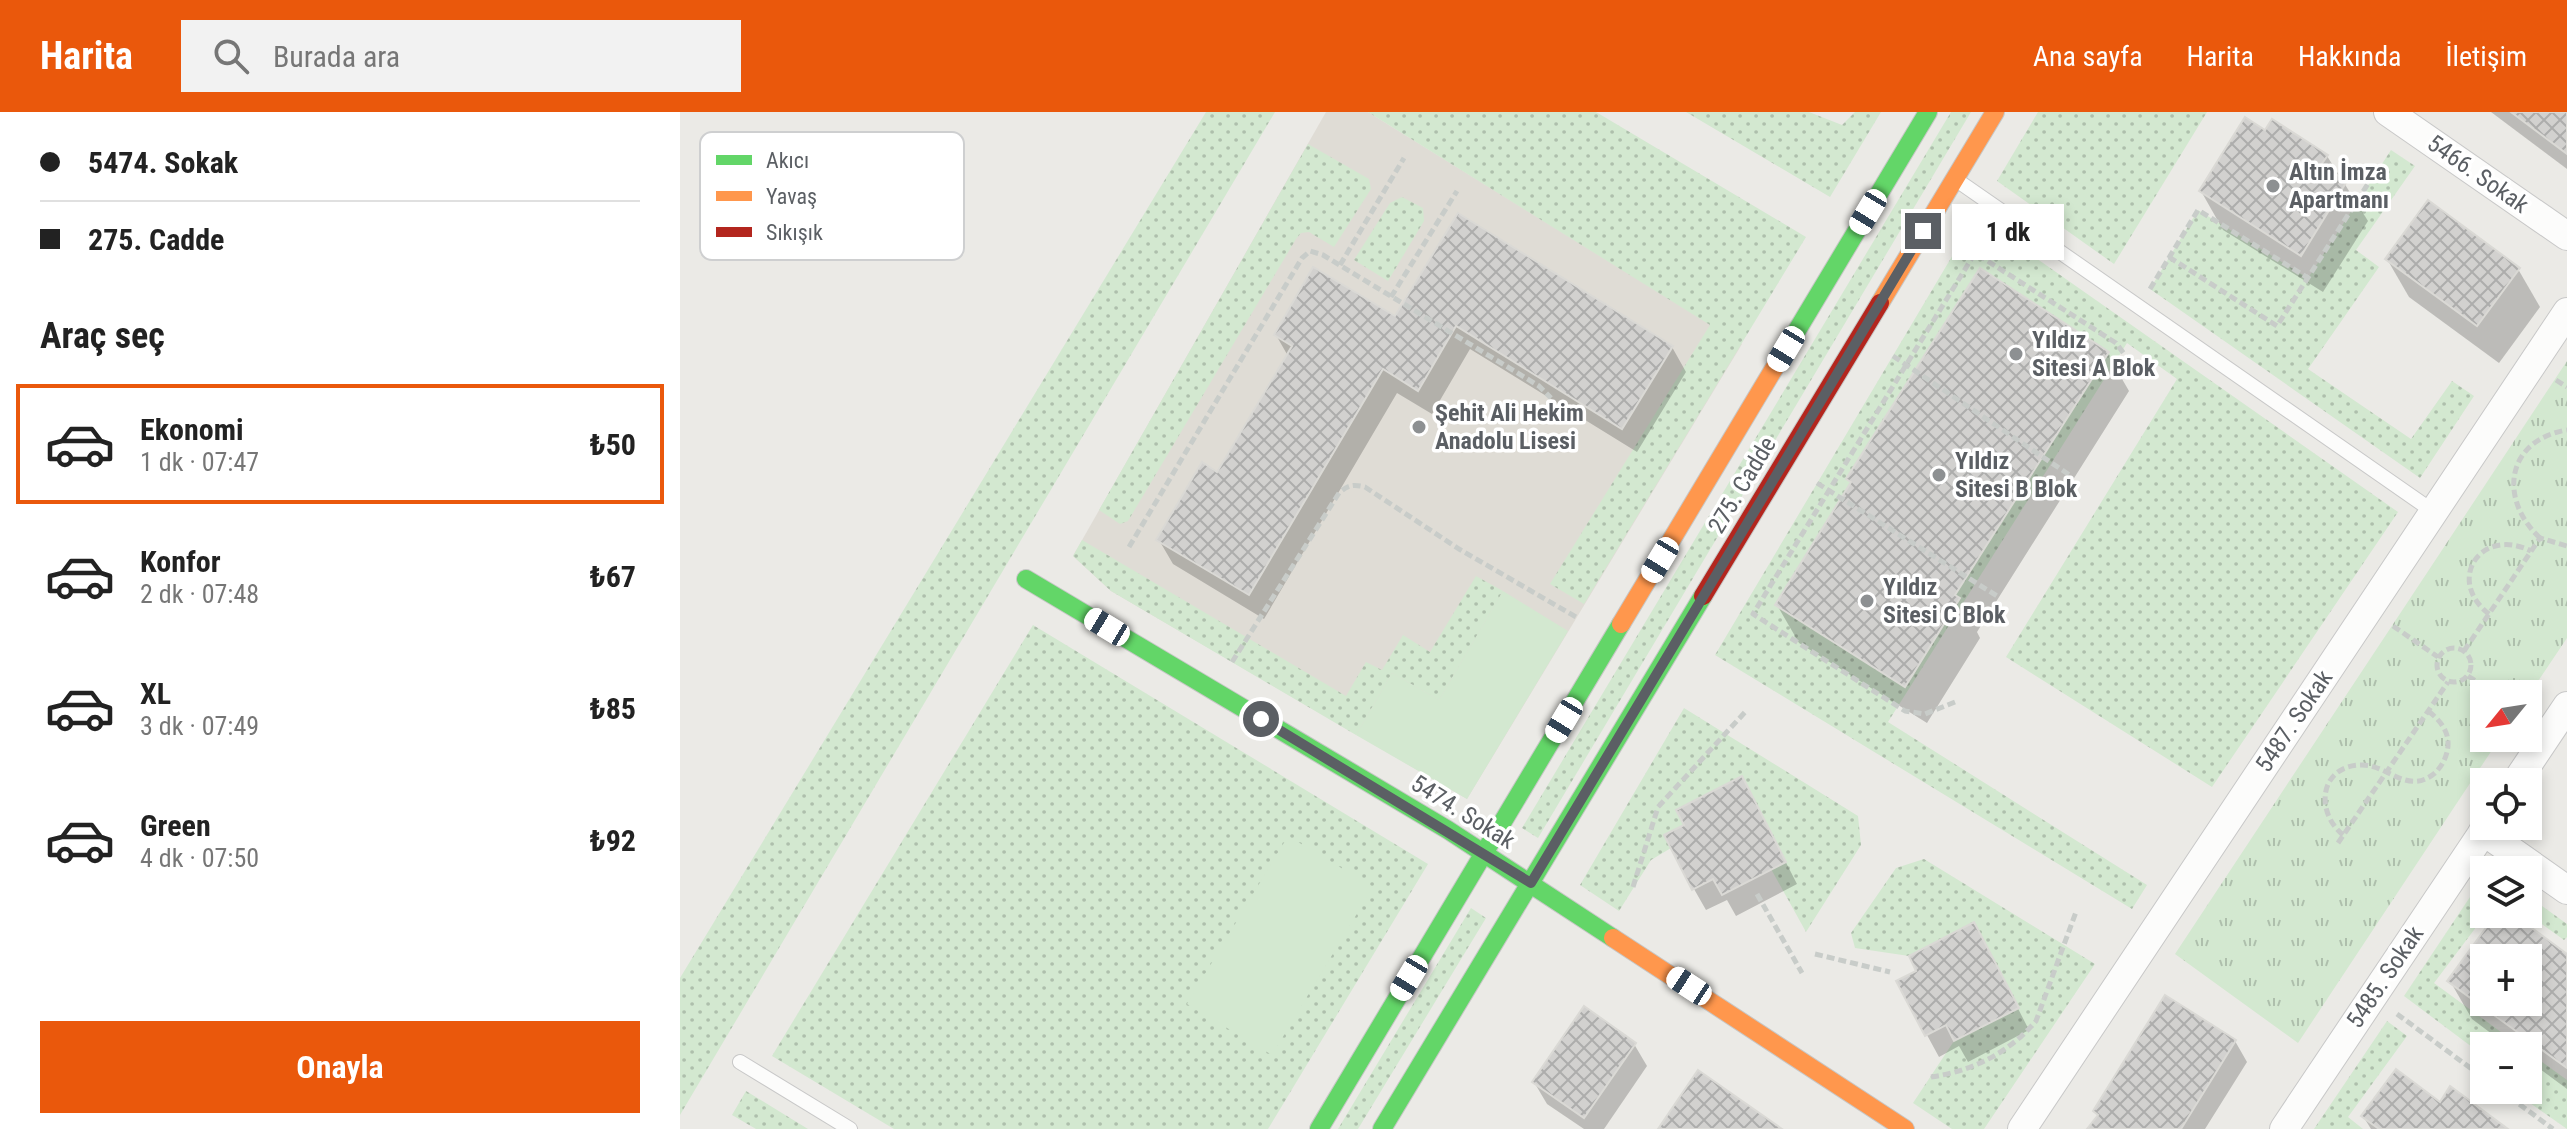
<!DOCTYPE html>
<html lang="tr">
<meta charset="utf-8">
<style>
body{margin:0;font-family:"Roboto Condensed",sans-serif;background:#f2f2f2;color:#222;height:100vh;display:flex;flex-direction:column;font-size:30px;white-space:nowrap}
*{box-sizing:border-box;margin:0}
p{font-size:26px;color:#767676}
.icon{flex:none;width:44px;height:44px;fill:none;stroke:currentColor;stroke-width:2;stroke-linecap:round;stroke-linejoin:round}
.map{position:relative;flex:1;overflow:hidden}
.drawer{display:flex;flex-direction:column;background:#fff;width:680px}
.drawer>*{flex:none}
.hud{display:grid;align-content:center;height:176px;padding:0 40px;background:#fff}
.needle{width:52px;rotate:240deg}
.tools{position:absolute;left:1790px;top:568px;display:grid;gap:16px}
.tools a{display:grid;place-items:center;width:72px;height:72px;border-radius:0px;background:#fff;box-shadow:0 4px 12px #0003;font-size:40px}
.end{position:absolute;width:36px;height:36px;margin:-18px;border:10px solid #5b5f64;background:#fff;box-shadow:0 0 0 4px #fff}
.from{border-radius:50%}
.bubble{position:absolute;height:56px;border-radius:0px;background:#fff;box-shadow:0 4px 12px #0003;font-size:26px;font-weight:700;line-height:56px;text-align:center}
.car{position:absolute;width:24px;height:48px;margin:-24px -12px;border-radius:10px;box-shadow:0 0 6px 2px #0007;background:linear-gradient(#fff 24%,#345 0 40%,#fff 0 76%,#345 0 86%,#fff 0)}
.hud b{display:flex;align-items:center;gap:28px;height:76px;font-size:30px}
.hud b+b{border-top:2px solid #e0e0e0}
.hud i{width:20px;height:20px;background:#222}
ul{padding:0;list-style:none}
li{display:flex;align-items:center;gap:24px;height:120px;margin:0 16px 12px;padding:0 24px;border:4px solid transparent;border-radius:0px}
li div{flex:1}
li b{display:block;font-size:30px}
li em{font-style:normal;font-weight:700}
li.active{border-color:#ea580c}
li>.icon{width:72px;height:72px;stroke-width:1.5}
h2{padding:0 40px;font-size:36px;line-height:96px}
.action{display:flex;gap:16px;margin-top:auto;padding:16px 40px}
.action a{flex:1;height:92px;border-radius:0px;background:#ea580c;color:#fff;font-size:32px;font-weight:700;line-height:92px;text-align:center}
header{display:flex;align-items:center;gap:48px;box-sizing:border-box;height:112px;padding:0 40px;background:#ea580c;color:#fff}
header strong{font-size:38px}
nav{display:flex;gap:44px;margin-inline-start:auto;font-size:28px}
.search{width:560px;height:72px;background:#f2f2f2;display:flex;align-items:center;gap:20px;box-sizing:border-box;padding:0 28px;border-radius:0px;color:#767676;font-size:30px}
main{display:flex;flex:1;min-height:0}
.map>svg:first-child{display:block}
.education{fill:#dfdcd5}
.grass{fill:url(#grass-dots)}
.park{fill:url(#park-tufts)}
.pitch{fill:#d3e8d0}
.shadow{fill:#0003;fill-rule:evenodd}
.building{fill:url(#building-cross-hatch);stroke:#dad9d5;stroke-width:2;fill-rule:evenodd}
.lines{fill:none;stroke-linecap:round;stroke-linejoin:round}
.lane-casing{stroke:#c8c8c8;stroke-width:16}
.street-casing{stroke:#c8c8c8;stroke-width:30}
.fast-casing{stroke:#c7c7c6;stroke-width:20}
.slow-casing{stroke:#c7c7c6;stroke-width:20}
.jam-casing{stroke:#c7c7c6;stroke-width:20}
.path{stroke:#c8ccc9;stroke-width:5;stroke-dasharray:8 4;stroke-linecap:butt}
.lane{stroke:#fcfcfb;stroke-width:14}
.street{stroke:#fcfcfb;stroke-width:28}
.fast{stroke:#63d668;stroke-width:18}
.slow{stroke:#ff974d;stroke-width:18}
.jam{stroke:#b3261e;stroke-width:18}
.route{stroke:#5b5f64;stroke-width:10}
.poi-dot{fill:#8d9092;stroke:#fff;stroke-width:3}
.labels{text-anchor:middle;stroke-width:7;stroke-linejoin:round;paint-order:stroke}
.poi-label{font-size:24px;font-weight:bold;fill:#5b5f64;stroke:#fff;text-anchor:start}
.street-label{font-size:24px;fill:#5b5f64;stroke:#fff}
.key{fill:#fff;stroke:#cecfd0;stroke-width:2}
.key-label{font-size:22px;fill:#5b5f64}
</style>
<header>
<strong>Harita</strong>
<div class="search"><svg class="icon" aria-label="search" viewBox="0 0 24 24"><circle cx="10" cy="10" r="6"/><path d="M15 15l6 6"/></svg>Burada ara</div>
<nav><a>Ana sayfa</a><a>Harita</a><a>Hakkında</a><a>İletişim</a></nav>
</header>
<main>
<section class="drawer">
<div class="hud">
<b><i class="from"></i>5474. Sokak</b>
<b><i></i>275. Cadde</b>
</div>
<h2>Araç seç</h2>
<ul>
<li class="active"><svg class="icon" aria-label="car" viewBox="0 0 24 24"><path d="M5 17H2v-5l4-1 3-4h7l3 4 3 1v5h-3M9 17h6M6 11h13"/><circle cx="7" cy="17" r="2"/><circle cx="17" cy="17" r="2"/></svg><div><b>Ekonomi</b><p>1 dk · 07:47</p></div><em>₺50</em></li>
<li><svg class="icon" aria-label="car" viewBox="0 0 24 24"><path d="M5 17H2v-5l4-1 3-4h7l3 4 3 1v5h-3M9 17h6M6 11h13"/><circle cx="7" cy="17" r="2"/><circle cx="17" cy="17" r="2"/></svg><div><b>Konfor</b><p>2 dk · 07:48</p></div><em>₺67</em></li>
<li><svg class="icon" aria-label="car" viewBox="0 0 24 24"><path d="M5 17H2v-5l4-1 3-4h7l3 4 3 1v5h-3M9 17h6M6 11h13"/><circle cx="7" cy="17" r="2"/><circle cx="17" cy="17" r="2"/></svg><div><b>XL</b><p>3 dk · 07:49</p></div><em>₺85</em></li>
<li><svg class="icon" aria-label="car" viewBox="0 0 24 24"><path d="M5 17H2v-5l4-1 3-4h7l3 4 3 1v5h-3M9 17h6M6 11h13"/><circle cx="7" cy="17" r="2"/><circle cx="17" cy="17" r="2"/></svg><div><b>Green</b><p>4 dk · 07:50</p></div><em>₺92</em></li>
</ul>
<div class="action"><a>Onayla</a></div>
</section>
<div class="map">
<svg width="1887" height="1017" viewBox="0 0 1887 1017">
<defs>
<pattern id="grass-dots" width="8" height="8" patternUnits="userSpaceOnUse" patternTransform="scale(2)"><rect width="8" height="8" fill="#d3e8d0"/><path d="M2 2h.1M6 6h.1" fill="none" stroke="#aebfac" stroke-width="1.8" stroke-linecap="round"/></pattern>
<pattern id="park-tufts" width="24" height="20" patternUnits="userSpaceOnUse" patternTransform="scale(2)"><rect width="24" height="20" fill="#d3e8d0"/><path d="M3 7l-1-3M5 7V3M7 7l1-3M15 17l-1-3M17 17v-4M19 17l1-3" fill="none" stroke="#aebfac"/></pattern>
<pattern id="building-cross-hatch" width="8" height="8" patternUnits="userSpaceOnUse" patternTransform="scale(2)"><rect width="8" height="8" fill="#d2d1cf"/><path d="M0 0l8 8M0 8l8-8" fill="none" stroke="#adadac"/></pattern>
</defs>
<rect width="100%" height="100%" fill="#ebeae6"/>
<polygon class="education" points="646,0 688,0 1062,232 787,687 431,479 393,444"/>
<g class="grass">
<polygon points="526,0 595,0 0,1003 0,866"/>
<polygon points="688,0 916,0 1126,125 904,492 870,472 1030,213"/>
<polygon points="1006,0 1129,0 1162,13 1175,0 1201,0 1150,85"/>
<polygon points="1271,0 1291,0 858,726 842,716"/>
<polygon points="1358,0 1527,0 1434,152 1317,69"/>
<polygon points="628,32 689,67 691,77 654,135 629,120 621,121 616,127 448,409 440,412 419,398"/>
<polygon points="1711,38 1735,54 1676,138 1699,155 1628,257 1731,327 1772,269 1794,284 1740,366 1470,177 1518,98 1628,166"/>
<polygon points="722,85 743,96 744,109 708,169 674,148 710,91"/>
<polygon points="1296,104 1718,400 1532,675 1326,545 1497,267 1447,231 1208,610 1467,773 1452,797 1035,543"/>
<polygon points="402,428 666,584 686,550 702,558 723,523 750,540 796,464 823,479 759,588 712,561 676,623 431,479 393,444"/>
<polygon points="353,513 748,752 588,1017 214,1017 92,944"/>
<polygon points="1004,596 1178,704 1181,733 1126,820 1091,757 1106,749 1062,664 996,698 1004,713 985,723 991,736 971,748 939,799 900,773"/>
<polygon points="1244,747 1415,852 1304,1017 1272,1017 1233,991 1274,929 1294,810 1229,844 1175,836 1171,821 1216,756"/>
<polygon points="1804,764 1806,802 1754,871 1840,934 1804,934 1804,944 1724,884"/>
<polygon points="1848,784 1887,812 1887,825 1884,828 1848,802"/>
<polygon points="791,796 806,806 678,1017 658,1017"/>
<polygon points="1707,909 1727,924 1668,1005 1683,1017 1634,1017"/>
<polygon points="1848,940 1887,968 1887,1017 1833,979 1848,978"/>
<polygon points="66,979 128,1017 76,1017 52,1003"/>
</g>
<polygon class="park" points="1887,249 1887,526 1848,584 1848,582 1804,582 1804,626 1820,626 1618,931 1495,842"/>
<g class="pitch">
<polygon points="823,479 888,519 787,687 676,623 712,561 759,588"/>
<polygon points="608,724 693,775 592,943 507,892"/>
</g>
<g class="shadow">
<polygon points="1811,0 1887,0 1887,57"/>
<polygon points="1586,20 1647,44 1688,109 1643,180 1543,118 1521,79"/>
<polygon points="1707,147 1838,157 1860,195 1819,251 1729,185"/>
<polygon points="716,207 992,235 1006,260 957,340 790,237 752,302 717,281 584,507 493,452 479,428 538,363 608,244 596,223"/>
<polygon points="1427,241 1449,279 1297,520 1300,526 1247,611 1119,531 1097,493 1172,373 1168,367"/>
<polygon points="1074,688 1117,772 1056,804 1047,788 1026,798 1014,777"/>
<path d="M 1819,802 L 1830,802 L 1887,844 L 1887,977 L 1848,948 L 1848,934 L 1828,934 L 1792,907 L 1770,869 ZM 1804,846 L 1848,846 L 1848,890 L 1804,890 Z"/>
<polygon points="1306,834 1349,918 1288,950 1279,934 1259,945 1247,923 1239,860"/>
<polygon points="1555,929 1567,950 1525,1017 1410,1017 1419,1006 1415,999"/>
<polygon points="954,932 967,954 924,1017 904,1017 867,992 854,970"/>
<polygon points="1760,992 1825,1017 1691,1017 1683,1004"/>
</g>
<g class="building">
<polygon points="1831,0 1887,0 1887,42"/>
<polygon points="1565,5 1585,18 1592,7 1648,43 1641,53 1667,69 1621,144 1519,79"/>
<polygon points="1748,88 1840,156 1797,214 1705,147"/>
<polygon points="778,101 993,234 942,317 776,214 738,279 703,257 569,483 476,428 522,350 537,360 612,234 594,223 633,155 715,204"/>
<polygon points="1300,156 1429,240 1275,483 1280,486 1225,575 1095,493 1171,370 1166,367"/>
<polygon points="1062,664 1106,750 1042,783 1033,767 1012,778 984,723 1004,713 996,698"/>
<path d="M 1816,802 L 1833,802 L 1887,842 L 1887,956 L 1767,869 ZM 1804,846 L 1848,846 L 1848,890 L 1804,890 Z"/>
<polygon points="1294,810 1339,896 1274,929 1266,913 1245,924 1216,869 1236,859 1229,844"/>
<polygon points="1485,883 1556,928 1501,1017 1407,1017 1418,1003 1413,999"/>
<polygon points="904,894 956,931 904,1006 852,970"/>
<polygon points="1716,957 1760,990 1770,974 1828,1017 1699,1017 1681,1004"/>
<polygon points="1018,958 1102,1017 978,1017"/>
</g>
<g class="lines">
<g class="lane-casing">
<g id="lane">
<polyline points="1278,69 1754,400"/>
<polyline points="60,950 170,1017"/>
</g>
</g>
<g class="street-casing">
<g id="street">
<polyline points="1708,0 1887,124"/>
<polyline points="1836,670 1887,594"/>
<polyline points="1803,719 1887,778"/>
<polyline points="1342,1017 1887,200"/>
<polyline points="1604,1017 1807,714"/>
</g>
</g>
<g class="fast-casing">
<g id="fast">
<polyline points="1098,250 1248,0"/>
<polyline points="346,467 768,718 933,826"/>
<polyline points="639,1017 941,512"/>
<polyline points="702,1017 1023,484"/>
</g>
</g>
<g class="slow-casing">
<g id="slow">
<polyline points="1200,191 1315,0"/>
<polyline points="941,512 1098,250"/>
<polyline points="933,826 1225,1017"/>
</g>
</g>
<g class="jam-casing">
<polyline id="jam" points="1023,484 1200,191"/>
</g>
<g class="path">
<polyline points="1489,145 1597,214 1700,53"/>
<polyline points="660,153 724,46"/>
<polyline points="1470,177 1518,98 1628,166"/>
<polyline points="711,185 777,79"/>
<polyline points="1213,244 1391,364"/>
<polyline points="1876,268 1887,275"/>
<polyline points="1137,371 1317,484"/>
<path d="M 1860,426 C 1818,387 1826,328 1887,318"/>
<polyline points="449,435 622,146 630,139 643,143 859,274 871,286"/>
<path d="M 1809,502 C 1765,468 1801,414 1851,439"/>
<polyline points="1713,514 1758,545"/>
<circle cx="1774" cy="553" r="17"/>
<polyline points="1784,539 1860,426 1887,434"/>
<path d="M 552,550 L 659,381 C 668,373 673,372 685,375 L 779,437 L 896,505"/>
<polyline points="1788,564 1815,582"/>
<polyline points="1275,590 1245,602 1225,599 1073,502 1295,141 1436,231 1457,259"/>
<path d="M 1663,723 C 1635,700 1639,654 1681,653 C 1708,652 1727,684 1755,661 C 1762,654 1767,645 1768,634 C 1769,619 1760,608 1748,599"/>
<polyline points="1658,731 1768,570"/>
<polyline points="953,775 978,695 1067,598"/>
<polyline points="1077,782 1122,861"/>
<polyline points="1135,842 1210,860"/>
<polyline points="1717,902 1804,966"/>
<polyline points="1812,934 1821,922"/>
<polyline points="1794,959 1804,945"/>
<path d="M 1251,965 C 1292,959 1329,941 1356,909 L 1396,800"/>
<polyline points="1820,978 1873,1017"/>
</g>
<use href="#lane" class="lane"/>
<use href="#street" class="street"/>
<use href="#fast" class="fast"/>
<use href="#slow" class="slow"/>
<use href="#jam" class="jam"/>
</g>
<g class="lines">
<polyline class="route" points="581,607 851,771 1243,119"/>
</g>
<g class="poi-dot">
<circle cx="1593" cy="74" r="8"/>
<circle cx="1336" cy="242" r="8"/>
<circle cx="739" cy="315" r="8"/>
<circle cx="1259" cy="363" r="8"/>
<circle cx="1187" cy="489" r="8"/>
</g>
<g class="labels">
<g class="poi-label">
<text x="1609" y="68">Altın İmza<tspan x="1609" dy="28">Apartmanı</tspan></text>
<text x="1352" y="236">Yıldız<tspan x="1352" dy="28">Sitesi A Blok</tspan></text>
<text x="755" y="309">Şehit Ali Hekim<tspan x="755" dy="28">Anadolu Lisesi</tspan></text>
<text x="1275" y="357">Yıldız<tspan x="1275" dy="28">Sitesi B Blok</tspan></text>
<text x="1203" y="483">Yıldız<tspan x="1203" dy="28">Sitesi C Blok</tspan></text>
</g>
<g class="street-label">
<text transform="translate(1798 62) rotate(35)" y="8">5466. Sokak</text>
<text transform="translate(1062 373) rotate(-59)" y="8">275. Cadde</text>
<text transform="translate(1614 609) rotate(-56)" y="8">5487. Sokak</text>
<text transform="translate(783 700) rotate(32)" y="8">5474. Sokak</text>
<text transform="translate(1705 865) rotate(-56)" y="8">5485. Sokak</text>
</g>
</g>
<rect x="20" y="20" width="264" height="128" rx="12" class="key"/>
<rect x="36" y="43" width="36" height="10" fill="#63d668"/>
<rect x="36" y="79" width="36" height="10" fill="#ff974d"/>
<rect x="36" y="115" width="36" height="10" fill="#b3261e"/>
<g class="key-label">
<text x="86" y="56">Akıcı</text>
<text x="86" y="92">Yavaş</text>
<text x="86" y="128">Sıkışık</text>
</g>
</svg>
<div class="tools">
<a><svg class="needle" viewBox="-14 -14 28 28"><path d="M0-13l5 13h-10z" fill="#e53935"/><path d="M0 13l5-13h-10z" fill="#767676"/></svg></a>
<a><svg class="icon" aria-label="locate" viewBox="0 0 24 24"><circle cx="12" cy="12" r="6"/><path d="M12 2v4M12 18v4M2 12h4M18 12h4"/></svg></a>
<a><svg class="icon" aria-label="layers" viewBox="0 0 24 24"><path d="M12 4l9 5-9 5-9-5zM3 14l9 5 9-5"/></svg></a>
<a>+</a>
<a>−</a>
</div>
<i class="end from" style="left:581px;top:607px"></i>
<i class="end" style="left:1243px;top:119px"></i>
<div class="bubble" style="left:1272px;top:92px;width:112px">1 dk</div>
<i class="car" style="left:1188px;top:100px;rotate:211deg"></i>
<i class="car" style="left:1106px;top:237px;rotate:211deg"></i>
<i class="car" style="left:980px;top:448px;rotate:211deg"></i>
<i class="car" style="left:427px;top:515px;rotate:301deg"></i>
<i class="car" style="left:884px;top:608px;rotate:211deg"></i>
<i class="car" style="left:729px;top:866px;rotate:211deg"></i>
<i class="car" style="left:1009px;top:874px;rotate:303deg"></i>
</div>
</main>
